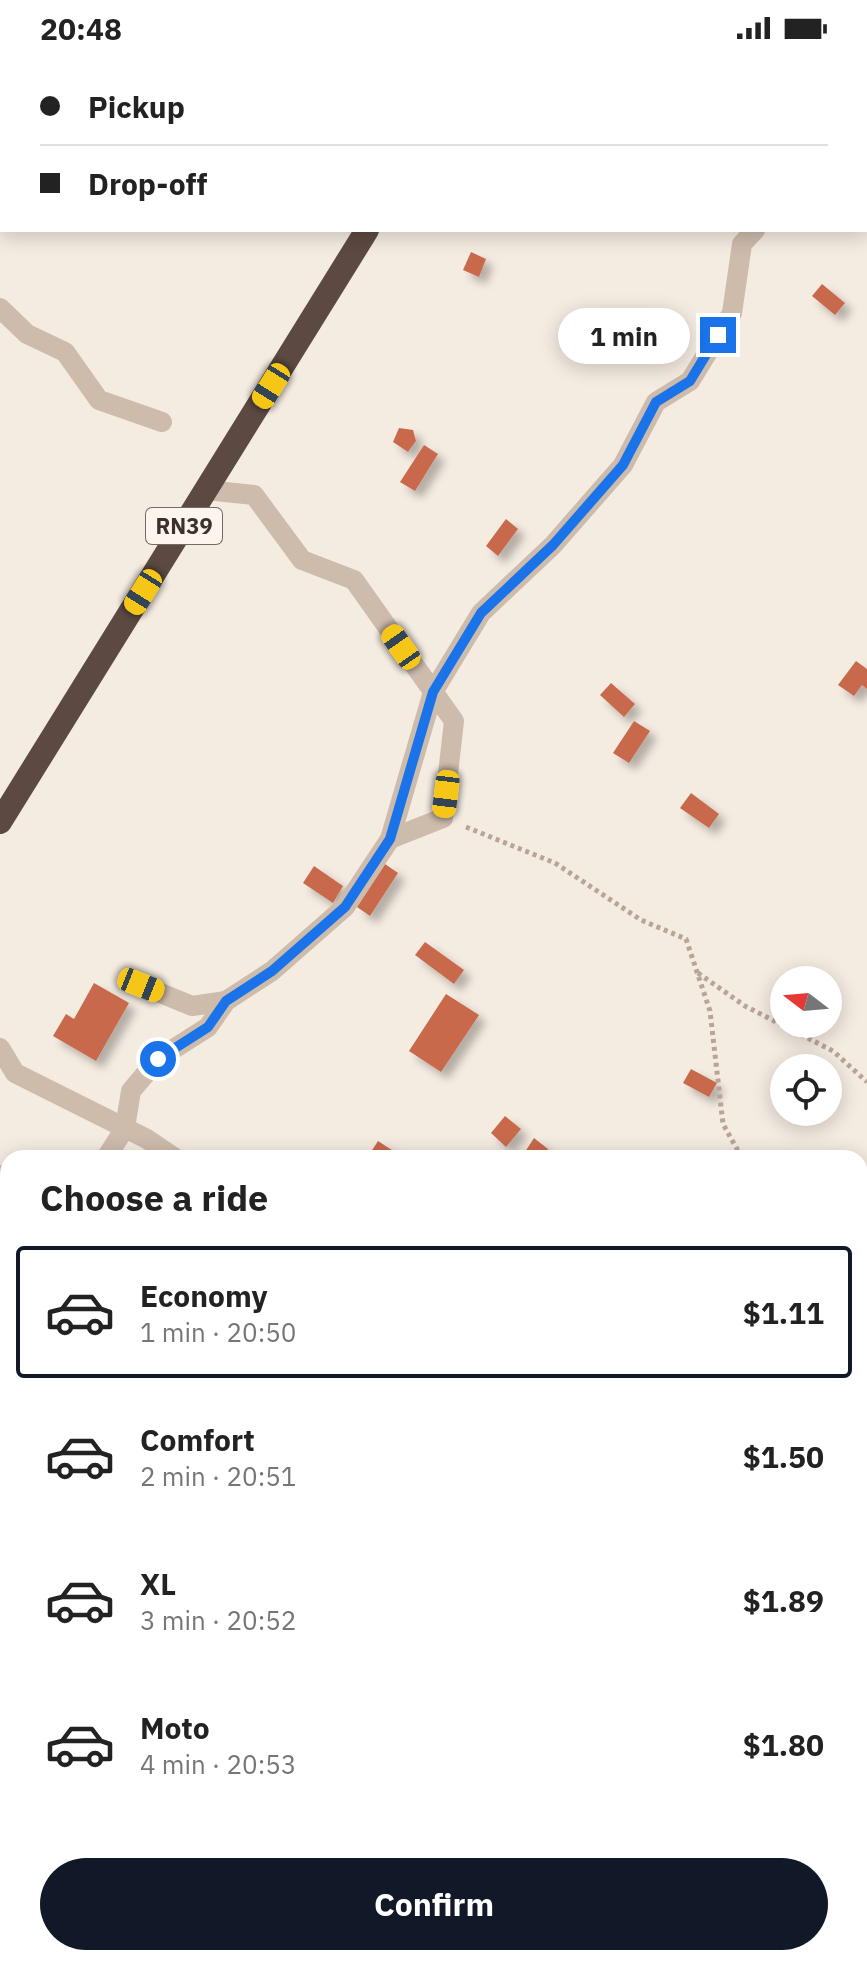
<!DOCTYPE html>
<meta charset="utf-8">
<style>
body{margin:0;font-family:"IBM Plex Sans",sans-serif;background:#f6f6f6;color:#222;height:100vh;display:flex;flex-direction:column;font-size:30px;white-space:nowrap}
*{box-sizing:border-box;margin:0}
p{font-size:26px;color:#767676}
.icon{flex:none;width:44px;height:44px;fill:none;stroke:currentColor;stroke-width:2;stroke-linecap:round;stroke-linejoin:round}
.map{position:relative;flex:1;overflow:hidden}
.panel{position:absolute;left:0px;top:1094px;width:868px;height:816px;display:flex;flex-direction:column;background:#fff;border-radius:24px 24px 0 0;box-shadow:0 4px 20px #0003}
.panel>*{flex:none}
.hud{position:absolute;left:0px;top:0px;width:868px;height:176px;box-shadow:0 4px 20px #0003;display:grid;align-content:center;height:176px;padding:0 40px;background:#fff}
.needle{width:52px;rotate:286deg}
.controls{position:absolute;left:770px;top:910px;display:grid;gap:16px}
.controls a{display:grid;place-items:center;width:72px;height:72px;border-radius:50%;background:#fff;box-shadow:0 4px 20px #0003;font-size:40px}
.end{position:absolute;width:36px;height:36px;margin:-18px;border:10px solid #1a73e8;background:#fff;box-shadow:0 0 0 4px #fff}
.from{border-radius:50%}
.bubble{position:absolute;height:56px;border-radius:28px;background:#fff;box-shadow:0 4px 20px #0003;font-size:26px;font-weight:700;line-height:56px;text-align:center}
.car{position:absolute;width:24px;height:48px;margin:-24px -12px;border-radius:10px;box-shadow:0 0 6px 2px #0007;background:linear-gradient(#f5c518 24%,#345 0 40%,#f5c518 0 76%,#345 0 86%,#f5c518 0)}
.hud b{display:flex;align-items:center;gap:28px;height:76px;font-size:30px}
.hud b+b{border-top:2px solid #e0e0e0}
.hud i{width:20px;height:20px;background:#222}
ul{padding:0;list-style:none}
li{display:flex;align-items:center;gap:24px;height:132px;margin:0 16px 12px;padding:0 24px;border:4px solid transparent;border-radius:8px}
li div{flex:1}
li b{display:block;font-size:30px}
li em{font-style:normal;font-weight:700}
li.selected{border-color:#111827}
li>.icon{width:72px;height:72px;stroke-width:1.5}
h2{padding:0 40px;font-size:36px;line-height:96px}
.primary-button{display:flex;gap:16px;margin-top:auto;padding:16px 40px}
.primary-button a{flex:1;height:92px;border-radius:48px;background:#111827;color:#fff;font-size:32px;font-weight:700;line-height:92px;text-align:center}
.status{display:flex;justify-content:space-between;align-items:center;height:56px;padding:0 40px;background:#fff;direction:ltr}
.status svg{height:22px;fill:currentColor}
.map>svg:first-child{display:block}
.building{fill:#c8694b;filter:url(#shadow)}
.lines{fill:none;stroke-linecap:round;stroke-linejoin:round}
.path{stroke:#b9a596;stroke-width:5;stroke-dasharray:4 4;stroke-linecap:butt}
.street{stroke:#cdbbac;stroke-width:20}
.highway{stroke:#5c4a42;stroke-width:24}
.route{stroke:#1a73e8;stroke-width:10}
.labels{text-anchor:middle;stroke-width:6;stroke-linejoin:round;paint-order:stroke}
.shield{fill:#fbf5ee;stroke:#756b66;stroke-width:2}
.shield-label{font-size:22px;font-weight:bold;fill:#3b302b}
</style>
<div class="status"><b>20:48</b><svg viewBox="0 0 49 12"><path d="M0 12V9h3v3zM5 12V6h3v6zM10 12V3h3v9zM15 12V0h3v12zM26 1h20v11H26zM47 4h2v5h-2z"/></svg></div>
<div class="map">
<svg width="867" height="1910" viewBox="0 0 867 1910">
<defs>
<filter id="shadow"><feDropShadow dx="7" dy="7" stdDeviation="4" flood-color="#0004"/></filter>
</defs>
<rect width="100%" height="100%" fill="#f4ebe1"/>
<g class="building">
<polygon points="471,196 486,203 479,221 463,214"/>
<polygon points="822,228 845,247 835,259 812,240"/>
<polygon points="399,372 413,374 416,385 408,396 393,386"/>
<polygon points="424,389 438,398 415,435 400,426"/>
<polygon points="506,463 518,473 498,500 486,490"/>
<polygon points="856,605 867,613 867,633 862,629 854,640 838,629"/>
<polygon points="611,627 635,648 624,661 600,639"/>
<polygon points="634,665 650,675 629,707 613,697"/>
<polygon points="691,737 719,758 709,772 680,752"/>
<polygon points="385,808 398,817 370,860 357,851"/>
<polygon points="314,810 343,830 333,847 303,827"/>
<polygon points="425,886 464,914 454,928 415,899"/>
<polygon points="94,927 129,947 96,1005 53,980 66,958 74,963"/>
<polygon points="446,938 479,959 441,1016 409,995"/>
<polygon points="691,1013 717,1027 709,1041 683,1027"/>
<polygon points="505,1060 521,1073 506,1091 491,1077"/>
<polygon points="534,1082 548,1093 541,1102 521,1102"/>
<polygon points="378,1085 398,1098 395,1102 367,1102"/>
<polygon points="440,1902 455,1902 467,1910 435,1910"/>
<polygon points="562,1902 602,1902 596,1910 560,1910 558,1908"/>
</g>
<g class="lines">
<g class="path">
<polyline points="466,771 555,807 641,864 686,883 710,955 723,1068 742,1102"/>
<polyline points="698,917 745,950 833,995 867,1026"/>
<polyline points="860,1253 867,1260"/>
<polyline points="860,1601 867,1591"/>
<polyline points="761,1902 772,1910"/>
<polyline points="171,1910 177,1902"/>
<polyline points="418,1910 421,1902"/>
</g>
<g class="street">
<polyline points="743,0 745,2"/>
<polyline points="848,2 850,0"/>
<polyline points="866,63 867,64"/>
<polyline points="0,252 27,278 65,296 99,344 162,366"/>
<polyline points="206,434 254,439 302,504 354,524 454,665 443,762 390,783"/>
<polyline points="141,929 192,950 226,945"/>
<polyline points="0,992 15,1017 147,1083 175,1102"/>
<polyline points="106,1102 125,1072 131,1035 158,1003 208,971 226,945 272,915 345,851 390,783 433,636 481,557 553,489 623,409 656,346 690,325 732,257 742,188 755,174"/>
<polyline points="0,1119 8,1125"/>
<polyline points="0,1290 8,1279"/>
<polyline points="860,1541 867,1546"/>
</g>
<g class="highway">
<polyline points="474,2 475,0"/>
<polyline points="0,766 367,174"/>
</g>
</g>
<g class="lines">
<polyline class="route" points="158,1003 208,971 226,945 272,915 345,851 390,783 433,636 481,557 553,489 623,409 656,346 690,325 718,279"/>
</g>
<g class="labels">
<rect class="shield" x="146" y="452" width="76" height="36" rx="6"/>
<g class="shield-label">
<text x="184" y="478">RN39</text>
</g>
</g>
</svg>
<div class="controls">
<a><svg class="needle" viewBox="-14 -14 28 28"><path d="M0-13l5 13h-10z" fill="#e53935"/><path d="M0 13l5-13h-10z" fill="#767676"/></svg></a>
<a><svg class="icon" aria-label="locate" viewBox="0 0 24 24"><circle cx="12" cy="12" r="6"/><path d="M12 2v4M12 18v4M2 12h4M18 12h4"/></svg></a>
</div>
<i class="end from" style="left:158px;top:1003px"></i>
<i class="end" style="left:718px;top:279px"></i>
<div class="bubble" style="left:558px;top:252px;width:132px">1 min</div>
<i class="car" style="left:271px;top:330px;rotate:212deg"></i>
<i class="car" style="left:143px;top:536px;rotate:212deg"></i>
<i class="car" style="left:401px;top:591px;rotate:325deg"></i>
<i class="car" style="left:446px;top:738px;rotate:187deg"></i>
<i class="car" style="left:141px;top:929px;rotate:112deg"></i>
<div class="hud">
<b><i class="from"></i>Pickup</b>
<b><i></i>Drop-off</b>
</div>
<section class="panel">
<h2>Choose a ride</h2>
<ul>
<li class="selected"><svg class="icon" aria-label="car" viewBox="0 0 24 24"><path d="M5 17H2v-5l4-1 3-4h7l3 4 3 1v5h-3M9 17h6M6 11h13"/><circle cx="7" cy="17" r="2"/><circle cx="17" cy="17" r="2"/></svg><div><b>Economy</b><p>1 min · 20:50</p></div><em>$1.11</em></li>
<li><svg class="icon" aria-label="car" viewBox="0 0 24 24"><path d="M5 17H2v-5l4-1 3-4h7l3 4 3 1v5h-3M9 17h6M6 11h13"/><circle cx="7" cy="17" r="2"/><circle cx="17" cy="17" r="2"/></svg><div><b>Comfort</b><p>2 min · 20:51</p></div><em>$1.50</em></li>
<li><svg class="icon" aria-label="car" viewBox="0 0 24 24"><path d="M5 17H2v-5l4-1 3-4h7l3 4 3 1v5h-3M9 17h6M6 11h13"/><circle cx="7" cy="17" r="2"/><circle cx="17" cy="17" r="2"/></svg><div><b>XL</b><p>3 min · 20:52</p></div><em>$1.89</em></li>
<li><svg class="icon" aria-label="car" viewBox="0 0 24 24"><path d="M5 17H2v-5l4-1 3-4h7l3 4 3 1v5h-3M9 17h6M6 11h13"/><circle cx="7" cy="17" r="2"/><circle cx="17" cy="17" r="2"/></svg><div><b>Moto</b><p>4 min · 20:53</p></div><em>$1.80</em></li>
</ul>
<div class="primary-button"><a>Confirm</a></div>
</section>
</div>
